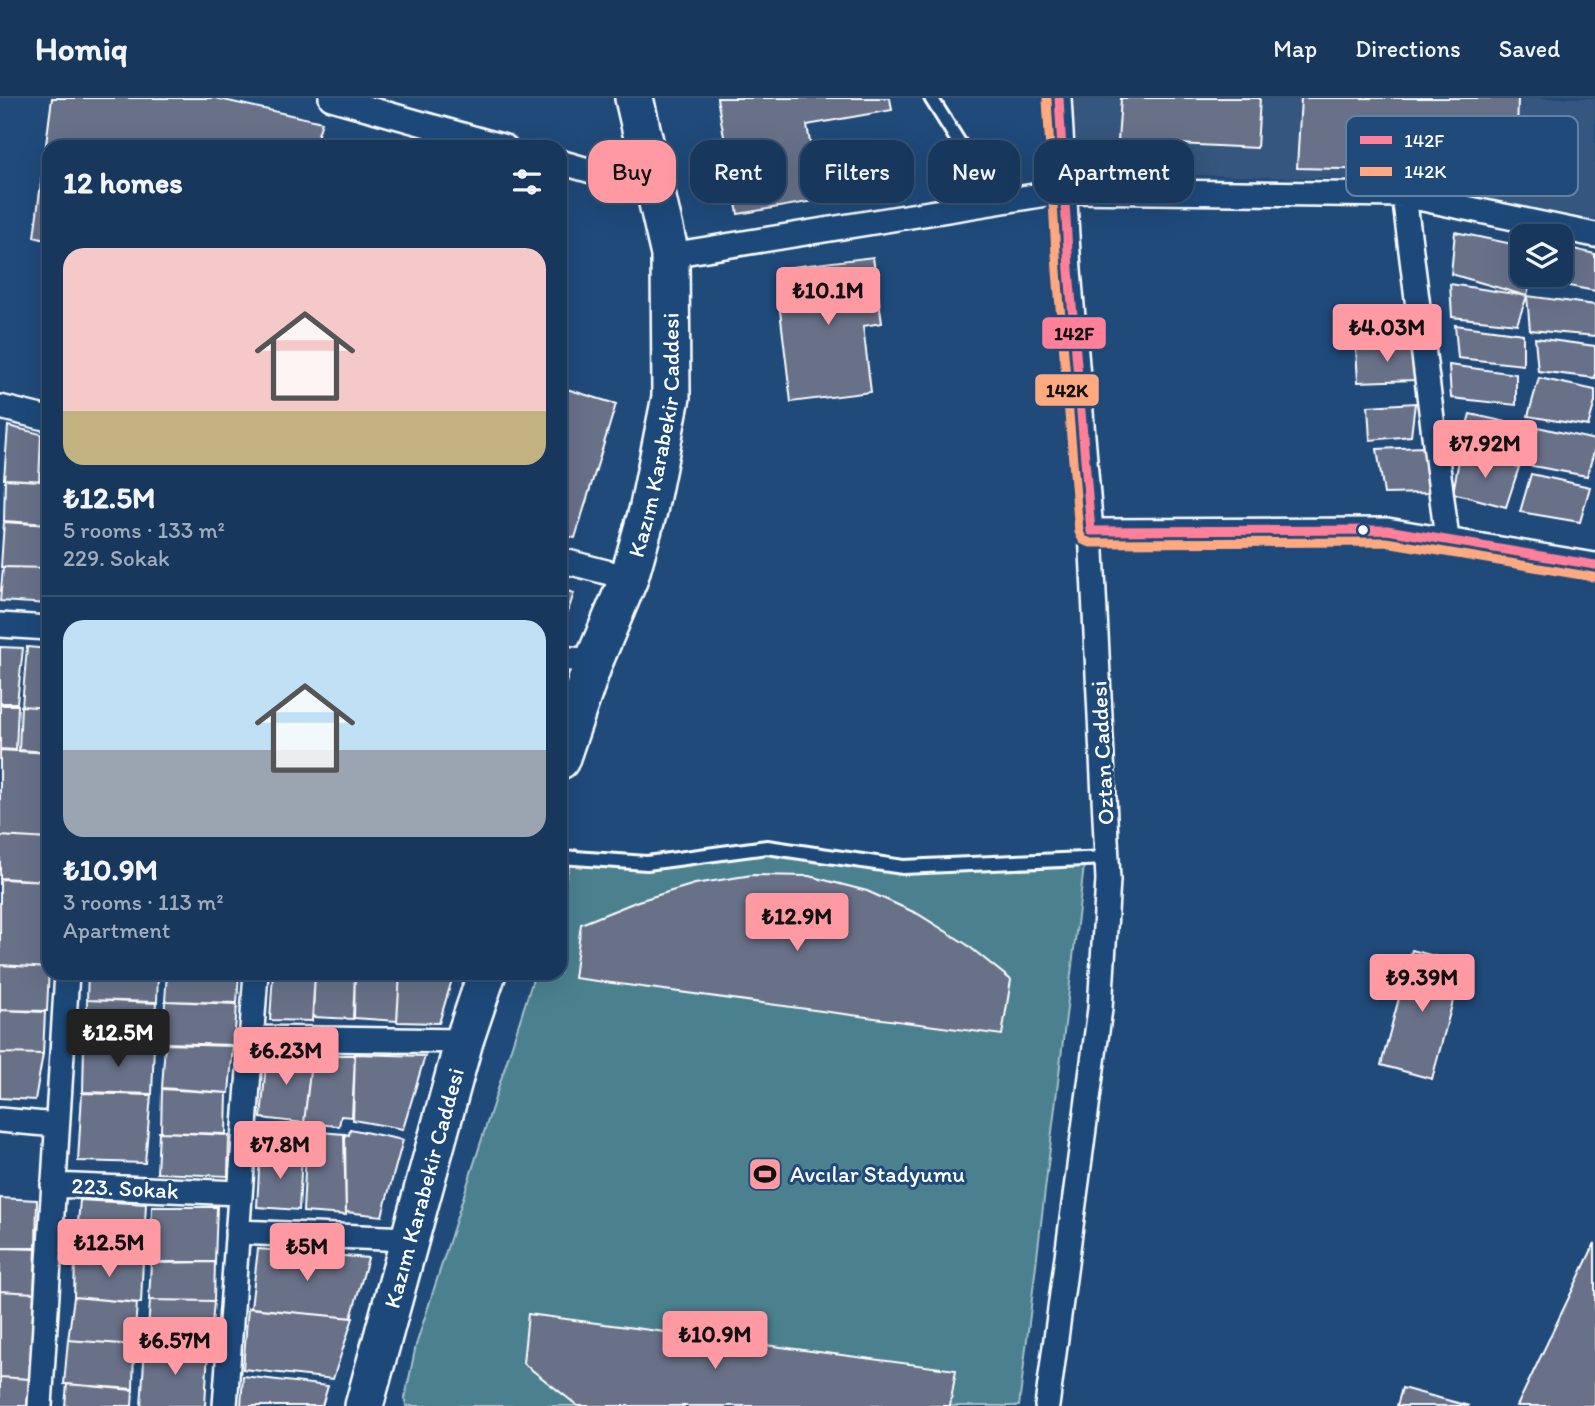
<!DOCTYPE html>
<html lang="en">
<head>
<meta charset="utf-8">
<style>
	body { margin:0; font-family:Itim,sans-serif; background:#203f62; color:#f1f3f6; height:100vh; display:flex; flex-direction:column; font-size:26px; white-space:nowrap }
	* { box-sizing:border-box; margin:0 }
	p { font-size:23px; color:#9eacbb }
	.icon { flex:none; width:38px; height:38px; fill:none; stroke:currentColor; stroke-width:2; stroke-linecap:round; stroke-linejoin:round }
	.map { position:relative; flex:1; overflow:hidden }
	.sheet { position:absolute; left:42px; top:42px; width:525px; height:840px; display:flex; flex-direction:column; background:#17385c; border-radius:21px; box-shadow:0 7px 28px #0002,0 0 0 2px #365272 }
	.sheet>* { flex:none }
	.guide { position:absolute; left:588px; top:42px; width:665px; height:63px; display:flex; gap:14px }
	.fabs { position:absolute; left:1510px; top:126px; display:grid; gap:14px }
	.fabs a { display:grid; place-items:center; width:63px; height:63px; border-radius:14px; background:#17385c; box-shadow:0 7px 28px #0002,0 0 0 2px #365272; font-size:35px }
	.price { position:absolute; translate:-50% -60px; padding:0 16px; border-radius:7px; background:#ff9aa2; color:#111; font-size:23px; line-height:46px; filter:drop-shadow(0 2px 4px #0008) }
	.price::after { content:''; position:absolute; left:50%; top:42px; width:21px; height:16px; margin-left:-10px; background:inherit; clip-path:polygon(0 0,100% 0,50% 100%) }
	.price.current { background:#222; color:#fff }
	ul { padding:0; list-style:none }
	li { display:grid; align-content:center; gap:14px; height:371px; padding:0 21px }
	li+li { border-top:2px solid #365272 }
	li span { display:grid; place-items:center; height:217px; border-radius:21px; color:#555 }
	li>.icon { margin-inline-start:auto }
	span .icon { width:126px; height:126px; fill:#fffc; stroke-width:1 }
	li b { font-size:30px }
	h2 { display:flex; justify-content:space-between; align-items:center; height:84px; padding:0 21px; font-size:30px }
	.tag { padding:0 24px; border-radius:21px; background:#17385c; box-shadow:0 7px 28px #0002,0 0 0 2px #365272; font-size:24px; line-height:63px }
	.tag.current { background:#ff9aa2; color:#111 }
	header { display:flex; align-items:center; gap:42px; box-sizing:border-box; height:98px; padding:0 35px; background:#17385c; border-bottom:2px solid #365272 }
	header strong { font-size:33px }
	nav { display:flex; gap:38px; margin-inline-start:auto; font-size:24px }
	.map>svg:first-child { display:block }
	.built { fill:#35567e }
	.green { fill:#4b818f; stroke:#a5c0c7; stroke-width:2 }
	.building { fill:#687188; stroke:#fff; stroke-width:2 }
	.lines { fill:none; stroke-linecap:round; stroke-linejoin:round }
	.service-casing { stroke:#fff; stroke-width:18 }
	.minor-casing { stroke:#fff; stroke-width:28 }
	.primary-casing { stroke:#fff; stroke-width:42 }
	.service { stroke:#1f4a7a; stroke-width:12 }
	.minor { stroke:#1f4a7a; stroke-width:23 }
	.primary { stroke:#1f4a7a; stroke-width:37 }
	.bus-1-casing { stroke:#1f4a7a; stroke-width:14 }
	.bus-2-casing { stroke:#1f4a7a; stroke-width:14 }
	.bus-1 { stroke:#ff8098; stroke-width:9 }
	.bus-2 { stroke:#ffa980; stroke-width:9 }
	.bus-dot { fill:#fff; stroke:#1f4a7a; stroke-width:2.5 }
	.labels { text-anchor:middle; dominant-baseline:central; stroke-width:6; stroke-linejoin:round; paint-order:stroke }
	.street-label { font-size:23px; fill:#fff; stroke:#1f4a7a }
	.poi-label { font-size:23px; fill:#fff; stroke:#1f4a7a; text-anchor:start }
	.key { fill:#1f4a7a; stroke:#6280a2; stroke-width:2 }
	.key-label { font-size:19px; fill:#fff }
	.line-badge { stroke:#1f4a7a; stroke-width:2.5 }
	.pale-badge-label { font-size:19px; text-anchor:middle; font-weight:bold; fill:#111 }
</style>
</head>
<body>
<header>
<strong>Homiq</strong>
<nav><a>Map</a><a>Directions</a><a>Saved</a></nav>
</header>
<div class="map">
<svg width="1595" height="1308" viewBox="0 0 1595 1308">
	<rect width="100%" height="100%" fill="#1f4a7a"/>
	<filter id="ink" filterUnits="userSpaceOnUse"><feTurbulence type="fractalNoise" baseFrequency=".0143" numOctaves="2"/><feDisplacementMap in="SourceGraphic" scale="14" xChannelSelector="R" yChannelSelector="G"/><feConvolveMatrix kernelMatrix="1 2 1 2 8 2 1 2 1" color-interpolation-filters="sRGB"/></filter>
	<g filter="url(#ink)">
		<path class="built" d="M1074 0H1595V122L1372 82 1093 74 1075 61Z"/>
		<path class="green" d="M575 751 646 769 767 751 902 772 1085 760 1019 1308H406L405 1300 416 1247 535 875H560V798Z"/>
		<path class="building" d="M52 0H215L322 24 314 49H49V143L34 139Z
			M717 0H890L892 12 807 27 820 102 738 116Z
			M1121 0H1260L1257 50 1118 43Z
			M1301 0H1518L1516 75 1297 70Z
			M1455 134 1522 148V177H1532L1527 198 1451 176Z
			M1561 148 1595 156V193L1553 185 1555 177H1561Z
			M873 159 882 225 863 228 871 294 791 304 775 171Z
			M1450 186 1527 198 1517 226 1452 219Z
			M1527 198 1595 207V238L1530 232Z
			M1341 215H1406L1400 246 1344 248Z
			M1455 227 1523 236V267L1458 260Z
			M1535 240 1595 248V280L1538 273Z
			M1356 250 1420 251 1415 282 1358 284Z
			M1449 267 1516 276V307L1451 300Z
			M1539 280 1595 292V304L1588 328 1528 318Z
			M560 289 616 306 575 440 560 436Z
			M1415 305 1411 338 1370 342 1368 308Z
			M1470 316 1529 329 1519 364 1459 354Z
			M8 328 41 336 39 383 4 381Z
			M1538 329 1595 342V350L1587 378 1527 367Z
			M41 337 49 339V383H39Z
			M1423 349 1429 395 1384 396 1377 351Z
			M1460 356 1519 369 1506 409 1453 395Z
			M1531 376 1590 389 1580 424 1520 414Z
			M5 381 49 383V426L4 423Z
			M4 424 49 427V470L1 469Z
			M3 469 49 470V506L0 503Z
			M560 491 574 495 560 538Z
			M0 549 23 550 17 605H0Z
			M27 549 49 551V610L22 608Z
			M0 607H18L16 652 0 651Z
			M21 608 49 610V654L19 652Z
			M0 652 49 655V741L0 738Z
			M0 738 49 741V783L0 780Z
			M752 777 809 778 867 793 918 816 966 846 1011 882 1002 937 574 880 581 826 638 803 695 786Z
			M0 781 49 783V870L0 867Z
			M1412 852 1463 866 1432 981 1381 967Z
			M0 867 49 870 47 913 0 912Z
			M88 875H158L157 904 87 902Z
			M167 875H239L237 905 165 903Z
			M273 875H315L312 923 270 922Z
			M315 875H355L353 921 313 919Z
			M355 875H400L397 923 354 920Z
			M400 875H454L439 925 397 924Z
			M87 902 156 905 153 948 86 947Z
			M165 903 237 906 234 947 164 945Z
			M0 912 45 914 43 956 0 955Z
			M165 946 233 948 229 995 162 990Z
			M84 947 154 948 152 996 83 994Z
			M0 955 43 956 35 1002 0 1000Z
			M267 955H312L304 1025 261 1020Z
			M355 956 425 958 403 1031 353 1022Z
			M312 957H355L352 1019 341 1018 339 1028 304 1025Z
			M162 991 227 995 226 1036 161 1034Z
			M82 995 151 997 145 1065 78 1063Z
			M350 1031 403 1042 382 1118 346 1114 345 1036 349 1037Z
			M307 1033 344 1036 346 1117 303 1114Z
			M159 1034 229 1037 228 1078 157 1075Z
			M260 1054 302 1056 299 1112 257 1109Z
			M0 1100 37 1102 36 1150H0Z
			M80 1102 146 1106 143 1162 75 1159Z
			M152 1109H217L215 1164H150Z
			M1595 1145V1308H1517Z
			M0 1150 36 1151 34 1195 0 1193Z
			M258 1151 368 1160 351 1220 251 1210Z
			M75 1160 143 1162 141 1205 74 1199Z
			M215 1164 214 1203 149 1202 151 1165Z
			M0 1193 34 1195 30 1281 0 1279Z
			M74 1199 137 1205 134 1247 68 1242Z
			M150 1202 214 1203 210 1251 147 1249Z
			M248 1210 353 1220 333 1281 243 1271Z
			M528 1216 956 1272 950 1308H578L523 1265Z
			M68 1242 134 1247 133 1291 64 1286Z
			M145 1249 208 1251 205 1308H141Z
			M243 1278 328 1288 322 1308H241Z
			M0 1279 30 1281 27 1308H0Z
			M67 1286 133 1292 132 1308H65Z
			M1402 1290 1469 1308H1397Z"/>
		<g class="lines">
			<g class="service-casing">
				<path id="service" d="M931 0 968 59 998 79 1016 101
					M560 759 647 765 767 749 903 769 1107 760"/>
			</g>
			<g class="minor-casing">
				<path id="minor" d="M331 0 505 49
					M560 64 654 91
					M1404 97 1447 441
					M670 157 1065 93 1404 97 1595 137
					M0 309 49 321
					M1091 433 1387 432 1595 467
					M560 462 629 480
					M0 527 49 530
					M560 560 594 563
					M250 940 464 943
					M0 1022 57 1027
					M53 1087 239 1095
					M237 1134 409 1141
					M40 1308 67 875
					M225 1308 256 875
					M1047 1308 1100 911 1108 782 1091 433 1069 172 1059 0"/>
			</g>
			<g class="primary-casing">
				<g id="primary">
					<path id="s1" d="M560 662 594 563 629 480 648 413 671 299 670 157 634 0"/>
					<path id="s2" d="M364 1308 464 943 487 875"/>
				</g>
			</g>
			<use href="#service" class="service"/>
			<use href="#minor" class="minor"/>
			<use href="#primary" class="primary"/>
			<g class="bus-1-casing">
				<path id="bus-1" d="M1059 0 1069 172 1091 433 1387 432 1595 467"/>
			</g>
			<g class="bus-2-casing">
				<path id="bus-2" d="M1047 1 1057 173 1079 434 1083 442 1091 445 1386 444 1593 479"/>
			</g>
			<use href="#bus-1" class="bus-1"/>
			<use href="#bus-2" class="bus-2"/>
		</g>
	</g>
	<defs>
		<g id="stadium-square" transform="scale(1.75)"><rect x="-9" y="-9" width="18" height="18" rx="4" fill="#ff9aa2" stroke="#1f4a7a"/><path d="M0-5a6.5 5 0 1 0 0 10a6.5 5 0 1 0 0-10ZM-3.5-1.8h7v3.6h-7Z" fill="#111"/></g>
	</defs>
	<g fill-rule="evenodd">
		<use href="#stadium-square" x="765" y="1076"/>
	</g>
	<circle class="bus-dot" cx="1363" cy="432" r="6"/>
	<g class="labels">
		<g class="street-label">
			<text stroke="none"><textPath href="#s1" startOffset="341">Kazım Karabekir Caddesi</textPath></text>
			<text transform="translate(1102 655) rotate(-93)">Oztan Caddesi</text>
			<text transform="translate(125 1090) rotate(3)">223. Sokak</text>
			<text stroke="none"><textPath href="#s2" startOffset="226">Kazım Karabekir Caddesi</textPath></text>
		</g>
		<g class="poi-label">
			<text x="790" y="1076">Avcılar Stadyumu</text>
		</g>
	</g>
	<rect x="1346" y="18" width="232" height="80" rx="10" class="key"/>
	<rect x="1360" y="38" width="32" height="8" fill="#ff8098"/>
	<rect x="1360" y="69" width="32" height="9" fill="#ffa980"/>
	<g class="key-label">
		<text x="1404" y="49">142F</text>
		<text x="1404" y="80">142K</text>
	</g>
	<g class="line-badge">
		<rect x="1041" y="218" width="66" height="34" rx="7" fill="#ff8098"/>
		<rect x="1034" y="275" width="66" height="34" rx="7" fill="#ffa980"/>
	</g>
	<g class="pale-badge-label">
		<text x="1074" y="242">142F</text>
		<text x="1067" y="299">142K</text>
	</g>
</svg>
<div class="fabs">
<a><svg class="icon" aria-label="layers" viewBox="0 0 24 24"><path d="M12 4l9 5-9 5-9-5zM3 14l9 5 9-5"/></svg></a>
</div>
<b class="price" style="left:828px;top:229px">₺10.1M</b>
<b class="price" style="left:1387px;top:266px">₺4.03M</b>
<b class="price" style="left:1485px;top:382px">₺7.92M</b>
<b class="price" style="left:797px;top:855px">₺12.9M</b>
<b class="price" style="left:1422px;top:916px">₺9.39M</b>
<b class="price current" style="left:118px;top:971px">₺12.5M</b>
<b class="price" style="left:286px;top:989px">₺6.23M</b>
<b class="price" style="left:280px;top:1083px">₺7.8M</b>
<b class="price" style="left:109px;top:1181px">₺12.5M</b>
<b class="price" style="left:307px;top:1185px">₺5M</b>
<b class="price" style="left:715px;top:1273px">₺10.9M</b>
<b class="price" style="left:175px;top:1279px">₺6.57M</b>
<div class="guide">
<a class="tag current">Buy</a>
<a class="tag">Rent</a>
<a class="tag">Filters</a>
<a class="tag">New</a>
<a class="tag">Apartment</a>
</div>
<section class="sheet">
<h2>12 homes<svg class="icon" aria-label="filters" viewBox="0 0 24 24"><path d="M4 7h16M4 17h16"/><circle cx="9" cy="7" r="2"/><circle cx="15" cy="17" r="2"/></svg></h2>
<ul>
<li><span style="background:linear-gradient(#f6c9c9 75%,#c2b280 0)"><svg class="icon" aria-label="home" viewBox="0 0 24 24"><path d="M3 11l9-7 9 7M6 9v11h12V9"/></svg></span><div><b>₺12.5M</b><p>5 rooms · 133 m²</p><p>229. Sokak</p></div></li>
<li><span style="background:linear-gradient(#bfe0f5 60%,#9aa5b1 0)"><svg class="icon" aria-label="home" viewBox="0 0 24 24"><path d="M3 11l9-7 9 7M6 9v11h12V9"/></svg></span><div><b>₺10.9M</b><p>3 rooms · 113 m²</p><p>Apartment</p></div></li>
</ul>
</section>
</div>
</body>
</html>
